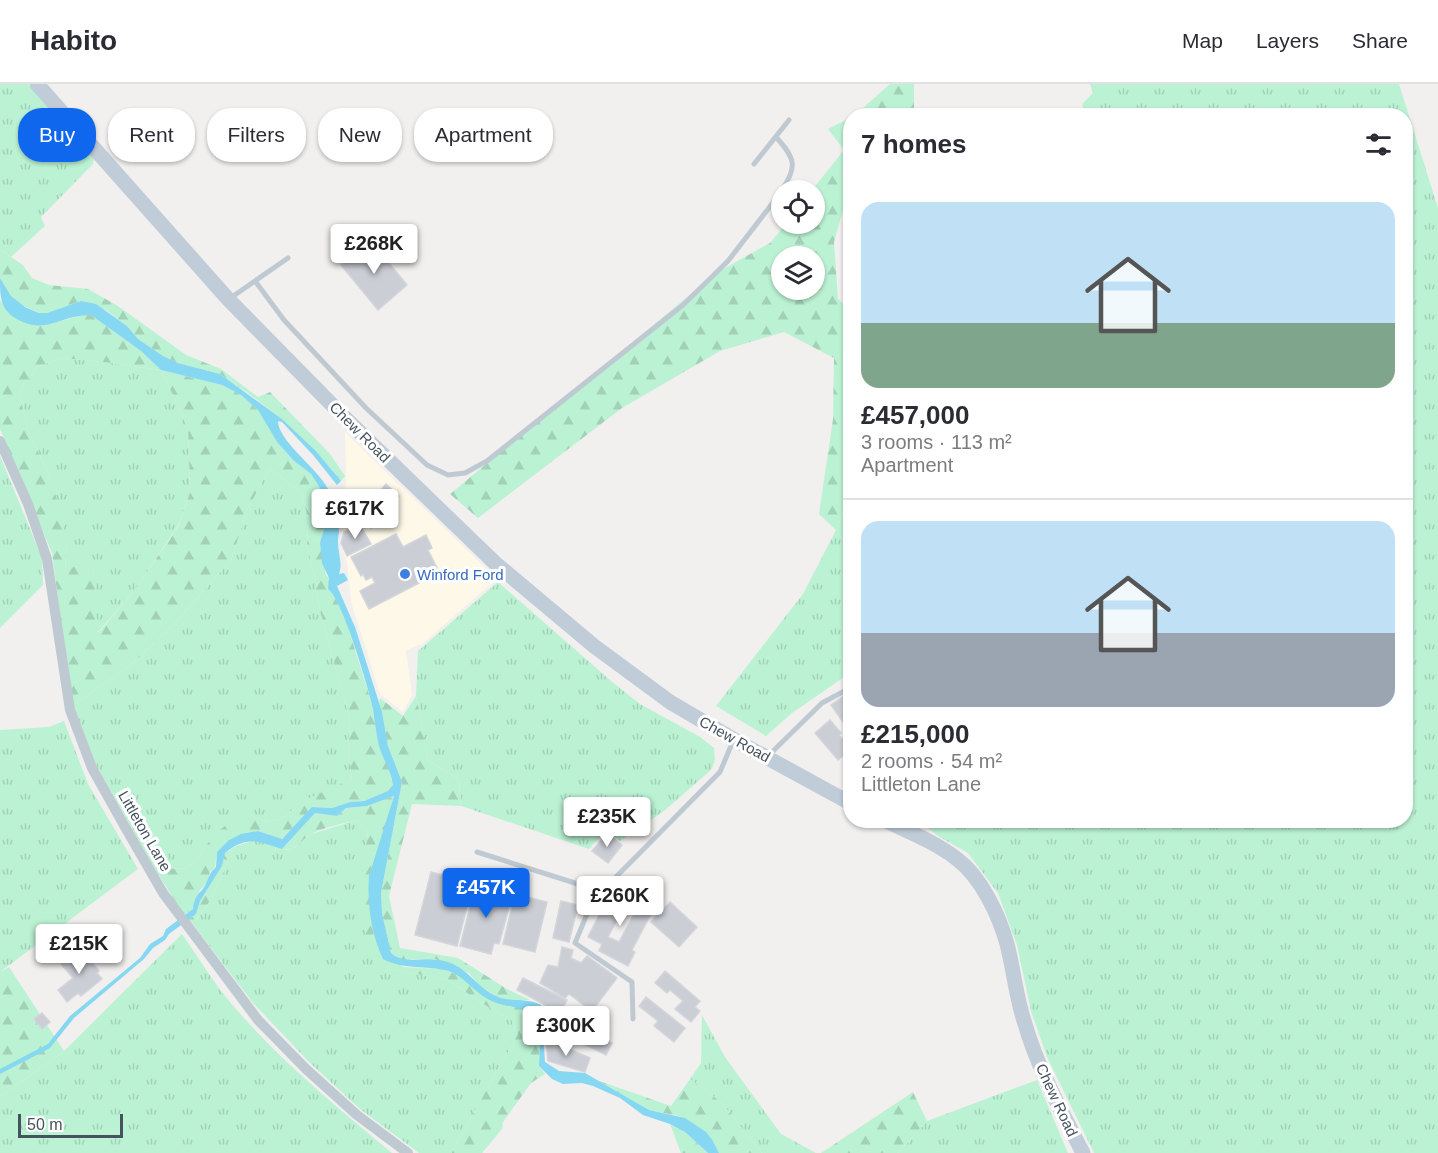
<!DOCTYPE html>
<html lang="en">
<head>
<meta charset="utf-8">
<style>
	body { margin:0; font-family:Helvetica,sans-serif; background:#f2f2f3; color:#2b2b33; height:100vh; display:flex; flex-direction:column; font-size:22px; white-space:nowrap }
	* { box-sizing:border-box; margin:0 }
	p { font-size:20px; color:#7c7c81 }
	.icon { flex:none; width:33px; height:33px; fill:none; stroke:currentColor; stroke-width:2; stroke-linecap:round; stroke-linejoin:round }
	.map { position:relative; flex:1; overflow:hidden }
	.sheet { position:absolute; left:843px; top:24px; width:570px; height:720px; display:flex; flex-direction:column; background:#fff; border-radius:24px; box-shadow:0 2px 4px #0004 }
	.sheet>* { flex:none }
	.guide { position:absolute; left:18px; top:24px; width:570px; height:54px; display:flex; gap:12px }
	.tools { position:absolute; left:771px; top:96px; display:grid; gap:12px }
	.tools a { display:grid; place-items:center; width:54px; height:54px; border-radius:50%; background:#fff; box-shadow:0 2px 4px #0004; font-size:30px }
	.scale { position:absolute; left:18px; bottom:15px; width:105px; box-sizing:border-box; padding-left:6px; border:3px solid #46525e; border-top:0; font-size:16px; line-height:21px; white-space:nowrap; color:#46525e; -webkit-text-stroke:4px #fff; paint-order:stroke }
	.price { position:absolute; translate:-50% -51px; padding:0 14px; border-radius:6px; background:#fff; color:#222; font-size:20px; line-height:39px; filter:drop-shadow(0 2px 3px #0008) }
	.price::after { content:''; position:absolute; left:50%; top:36px; width:18px; height:14px; margin-left:-9px; background:inherit; clip-path:polygon(0 0,100% 0,50% 100%) }
	.price.current { background:#0e67ed; color:#fff }
	ul { padding:0; list-style:none }
	li { display:grid; align-content:center; gap:12px; height:318px; padding:0 18px }
	li+li { border-top:2px solid #e1e1e2 }
	li span { display:grid; place-items:center; height:186px; border-radius:18px; color:#555 }
	li>.icon { margin-inline-start:auto }
	span .icon { width:108px; height:108px; fill:#fffc; stroke-width:1 }
	li b { font-size:26px }
	h2 { display:flex; justify-content:space-between; align-items:center; height:72px; padding:0 18px; font-size:26px }
	.tag { padding:0 21px; border-radius:24px; background:#fff; box-shadow:0 2px 4px #0004; font-size:21px; line-height:54px }
	.tag.current { background:#0e67ed; color:#fff }
	header { display:flex; align-items:center; gap:36px; box-sizing:border-box; height:84px; padding:0 30px; background:#fff; border-bottom:2px solid #e1e1e2 }
	header strong { font-size:28px }
	nav { display:flex; gap:33px; margin-inline-start:auto; font-size:21px }
	.map>svg:first-child { display:block }
	.commercial { fill:#fdf8e8 }
	.grass { fill:url(#grass-tufts) }
	.forest { fill:url(#forest-firs); fill-rule:evenodd }
	.water { fill:#86d7f1 }
	.building { fill:#cbced4; stroke:#d3d5db; stroke-width:1.5 }
	.lines { fill:none; stroke-linecap:round; stroke-linejoin:round }
	.lane { stroke:#bfc9d2; stroke-width:5 }
	.street { stroke:#bfc9d2; stroke-width:10 }
	.secondary { stroke:#c1ccd9; stroke-width:15 }
	.shop-dot { fill:#3f7fe0; stroke:#fff; stroke-width:2 }
	.labels { text-anchor:middle; dominant-baseline:central; stroke-width:6; stroke-linejoin:round; paint-order:stroke }
	.street-label { font-size:15px; fill:#46525e; stroke:#fff }
	.shop-label { font-size:15px; fill:#366cbe; stroke:#fff; text-anchor:start }
</style>
</head>
<body>
<header>
<strong>Habito</strong>
<nav><a>Map</a><a>Layers</a><a>Share</a></nav>
</header>
<div class="map">
<svg width="1438" height="1069" viewBox="0 0 1438 1069">
	<defs>
		<pattern id="grass-tufts" width="24" height="20" patternUnits="userSpaceOnUse" patternTransform="scale(1.5)"><rect width="24" height="20" fill="#bbf2d3"/><path d="M3 7l-1-3M5 7V3M7 7l1-3M15 17l-1-3M17 17v-4M19 17l1-3" fill="none" stroke="#a2d1b8"/></pattern>
		<pattern id="forest-firs" width="22" height="20" patternUnits="userSpaceOnUse" patternTransform="scale(1.5)"><rect width="22" height="20" fill="#bbf2d3"/><path d="M5 1l3.5 6h-7zM16 11l3.5 6h-7z" fill="#a2d1b8"/></pattern>
	</defs>
	<rect width="100%" height="100%" fill="#f2efef"/>
	<path class="commercial" d="M345 348 497 495 422 560 406 566 412 611 403 628 380 610 351 518 347 478 341 462 346 396Z"/>
	<path class="grass" d="M0 0H28L94 75 93 80 41 133 45 142 11 173 0 166Z
		M1090 0H1399L1438 124V1069H1094L1047 973 1031 927 1017 861 998 809 968 769 938 752 920 737 1406 736V32L1085 31 1082 20 1093 9Z
		M61 274 104 278 161 286 188 343 190 408 179 440 135 506 97 549 93 484 65 490 67 460 49 391 28 346 19 309 37 283Z
		M0 372 42 474 43 501 0 544Z
		M270 384 302 410 308 434 307 462 316 498 320 527 350 636 348 669 352 695 294 725 281 735 269 738 253 733 204 764 198 776 186 784 165 785 151 779 95 679 72 622 131 581 178 536 231 476 248 424Z
		M848 417 850 419V589L792 629 766 652 716 622 803 510 836 446Z
		M498 498 611 597 640 620 700 653 714 664 715 676 711 686 664 727 620 757 606 746 589 765 461 722 459 696 428 676 416 612 418 567Z
		M64 637 88 700 138 785 0 888V646L49 643Z
		M357 736 368 747 365 776 388 885 446 895 488 923 511 935 518 950 451 1069H419L360 1025 309 978 253 919 192 839C214 819 222 790 234 763 263 752 261 760 287 766L295 763 311 750Z
		M182 850C198 872 212 897 230 918 277 974 335 1022 392 1069H0V1013L64 967Z
		M702 931 725 973 781 1050 816 1069H762L721 1018 690 995 701 979Z
		M1037 996 1068 1069H898L927 1037Z"/>
	<path class="forest" d="M890 0H914V31H855Z
		M850 34V101L834 158 838 215 850 225V411L836 446 819 430 833 335 834 274 784 248 720 267 622 324 478 434 450 410 716 189 770 159 786 140H814V106H812L844 66 828 45ZM782 172H814V206H782Z
		M0 166 23 181 32 194 49 201 88 205 118 222 186 271 221 285 258 313 270 308 330 370 345 392 341 397 316 367 282 335 249 310 220 290 178 279 163 272 138 255 127 242 106 226 81 217 47 229H40L19 220 11 212 0 194Z
		M0 216 8 229 51 240 82 231H91L141 267 161 286 222 301 241 311 258 326 277 358 293 376 311 390 322 407 327 422 328 433 320 458 326 491 329 494V504L338 519 347 540 368 607 393 701 388 707 364 717 350 718 332 724 314 723 281 755 258 747 217 768 215 783 210 788 207 799 200 806 193 825 184 831 151 779 165 785 186 784 198 776 204 764 218 747 232 737 253 733 268 738 281 735 309 714 352 695 348 669 350 636 320 527 316 498 307 462 308 434 302 410 270 384 248 424 231 476 178 536 131 581 72 622 52 469 0 345ZM61 274 104 278 161 286 188 343 190 408 179 441 135 506 98 549 93 484 83 476 65 489 67 460 60 425 49 391 28 346 19 309 37 283Z
		M416 612 428 676 459 696 461 722 412 720 389 812 400 864 458 874 507 905 530 916H508L497 913 480 902 469 889 435 875 402 876 391 869 382 829 381 809 402 698 388 662 379 619 380 614 403 632Z
		M394 712 368 803 373 848 379 866 404 883 440 885 456 890 494 918 519 923 529 928 538 935 540 955 539 982 545 990 531 999 503 1038 502 1045 482 1069H451L518 950 511 935 488 923 446 895 387 885 372 874 366 857 360 809 368 747 357 736C342 740 324 743 311 750 301 756 295 768 282 765L315 729 337 732 346 724 367 722Z
		M234 763C222 790 214 819 192 839L188 836 196 830 200 817 222 782 225 769Z
		M9 883 64 967 0 1013V888Z
		M690 995 721 1018 762 1069H719L713 1057 679 1032 649 1026 599 997 671 1022Z
		M913 1008 927 1037 898 1069H821Z
		M670 1040 685 1048 708 1069H681Z"/>
	<path class="water" d="M0 194 11 212 25 223 39 229H47L81 217 96 220 127 242 138 255 163 272 178 279 220 290 282 335 316 367 341 397 337 401 313 371 282 338 278 337C278 356 314 382 325 400 333 412 340 430 339 444 339 449 338 454 338 458 338 470 343 479 339 490L344 489 348 496 337 502 355 543 382 628 388 662 402 698 381 809 382 829 391 869C405 881 422 873 439 876 467 880 474 902 496 912 511 919 525 913 541 921L545 978 559 987 585 989 649 1026 685 1034 706 1048 713 1057 719 1069H708L685 1048 670 1040 643 1031 620 1014 593 1002 582 999 563 1000 552 995 539 982 540 956 538 935C519 919 504 925 486 914 472 906 464 892 448 887 426 881 404 886 383 875 371 849 367 820 369 792L394 712 367 722 346 724 337 732 315 729 282 765C258 757 246 752 225 769L222 782 200 817 196 830 169 850 165 856 153 864 144 875 74 934 50 964 0 990V985L48 960 70 932 140 874 150 860 163 852 166 845 193 825C195 809 200 811 206 800 209 793 210 788 216 783L217 768 229 756 241 750 258 747 282 755 312 723 332 724 350 718 364 717 388 707 393 701C391 687 383 675 379 662 376 650 375 637 373 625 369 605 342 514 328 505L329 494 322 479 320 458 328 433 327 422 322 407 311 390 293 376 277 358 258 326 241 311 222 301 161 286 141 267 91 231C61 230 47 252 17 235 0 226 0 212 0 194Z"/>
	<path class="building" d="M370 156 407 201 378 226 341 181Z
		M386 400 399 412 371 444 358 432Z
		M360 441 371 460 347 472 341 459 344 448Z
		M396 450 403 463 426 451 432 464 428 466 437 484 418 494 419 499 369 525 360 507 375 499 372 493 366 496 363 490 361 492 351 473Z
		M845 611 849 617 850 615V637L845 641 831 621Z
		M830 636 841 649 839 651 842 655 850 650V666L838 676 815 649Z
		M607 749 622 761 608 779 592 767Z
		M431 788 473 799 457 862 415 851Z
		M476 800 513 809 499 860 494 859 491 870 460 862Z
		M614 802 630 811 608 853 619 858 642 815 655 822 632 866 635 868 628 882 599 867 602 860 588 853Z
		M515 810 547 818 535 868 503 860Z
		M561 817 578 821 569 858 553 854Z
		M670 818 697 843 679 863 651 838Z
		M562 863 573 866 571 874 581 879 587 872 617 894 592 927 569 910 565 914 540 899 548 881 558 883Z
		M80 864 99 887 97 889 102 895 81 912 78 909 67 918 58 906 73 894 61 880Z
		M665 887 700 917 695 923 700 927 691 938 675 925 683 917 670 906 667 909 655 899Z
		M523 894 567 916 560 929 517 906Z
		M646 913 685 944 674 958 654 942 658 937 639 922Z
		M42 929 50 938 42 945 34 935Z
		M557 932 612 959 606 971 551 944Z
		M546 955 590 974 585 988 548 977Z"/>
	<g class="lines">
		<path class="lane" d="M776 53C795 74 798 82 782 106
			M754 80 789 36
			M255 197 284 236 366 324 427 381 448 391 465 389 487 377 683 221 728 177 782 107
			M229 215 288 174
			M768 672 822 619 850 604
			M477 768 597 806 606 803 720 688 733 657
			M597 806 575 859 632 898 633 935"/>
		<path class="street" d="M0 357 28 420 47 475 70 626 92 684 125 743 163 809 258 936 306 985 357 1031 408 1069"/>
		<path class="secondary" d="M37 0 228 215 345 334 495 479 594 562 670 618 733 655 850 719
			M884 736C909 748 935 758 957 775 981 793 999 831 1007 860 1014 887 1016 914 1025 940 1038 985 1062 1028 1083 1069"/>
	</g>
	<circle class="shop-dot" cx="405" cy="490" r="6"/>
	<g class="labels">
		<g class="street-label">
			<text transform="translate(360 348) rotate(45)">Chew Road</text>
			<text transform="translate(735 655) rotate(29)">Chew Road</text>
			<text transform="translate(145 747) rotate(60)">Littleton Lane</text>
			<text transform="translate(1057 1016) rotate(65)">Chew Road</text>
		</g>
		<g class="shop-label">
			<text x="417" y="490">Winford Ford</text>
		</g>
	</g>
</svg>
<div class="tools">
<a><svg class="icon" aria-label="locate" viewBox="0 0 24 24"><circle cx="12" cy="12" r="6"/><path d="M12 2v4M12 18v4M2 12h4M18 12h4"/></svg></a>
<a><svg class="icon" aria-label="layers" viewBox="0 0 24 24"><path d="M12 4l9 5-9 5-9-5zM3 14l9 5 9-5"/></svg></a>
</div>
<div class="scale">50 m</div>
<b class="price" style="left:374px;top:191px">£268K</b>
<b class="price" style="left:355px;top:456px">£617K</b>
<b class="price" style="left:607px;top:764px">£235K</b>
<b class="price current" style="left:486px;top:835px">£457K</b>
<b class="price" style="left:620px;top:843px">£260K</b>
<b class="price" style="left:79px;top:891px">£215K</b>
<b class="price" style="left:566px;top:973px">£300K</b>
<div class="guide">
<a class="tag current">Buy</a>
<a class="tag">Rent</a>
<a class="tag">Filters</a>
<a class="tag">New</a>
<a class="tag">Apartment</a>
</div>
<section class="sheet">
<h2>7 homes<svg class="icon" aria-label="filters" viewBox="0 0 24 24"><path d="M4 7h16M4 17h16"/><circle cx="9" cy="7" r="2"/><circle cx="15" cy="17" r="2"/></svg></h2>
<ul>
<li><span style="background:linear-gradient(#bfe0f5 65%,#7fa58c 0)"><svg class="icon" aria-label="home" viewBox="0 0 24 24"><path d="M3 11l9-7 9 7M6 9v11h12V9"/></svg></span><div><b>£457,000</b><p>3 rooms · 113 m²</p><p>Apartment</p></div></li>
<li><span style="background:linear-gradient(#bfe0f5 60%,#9aa5b1 0)"><svg class="icon" aria-label="home" viewBox="0 0 24 24"><path d="M3 11l9-7 9 7M6 9v11h12V9"/></svg></span><div><b>£215,000</b><p>2 rooms · 54 m²</p><p>Littleton Lane</p></div></li>
</ul>
</section>
</div>
</body>
</html>
